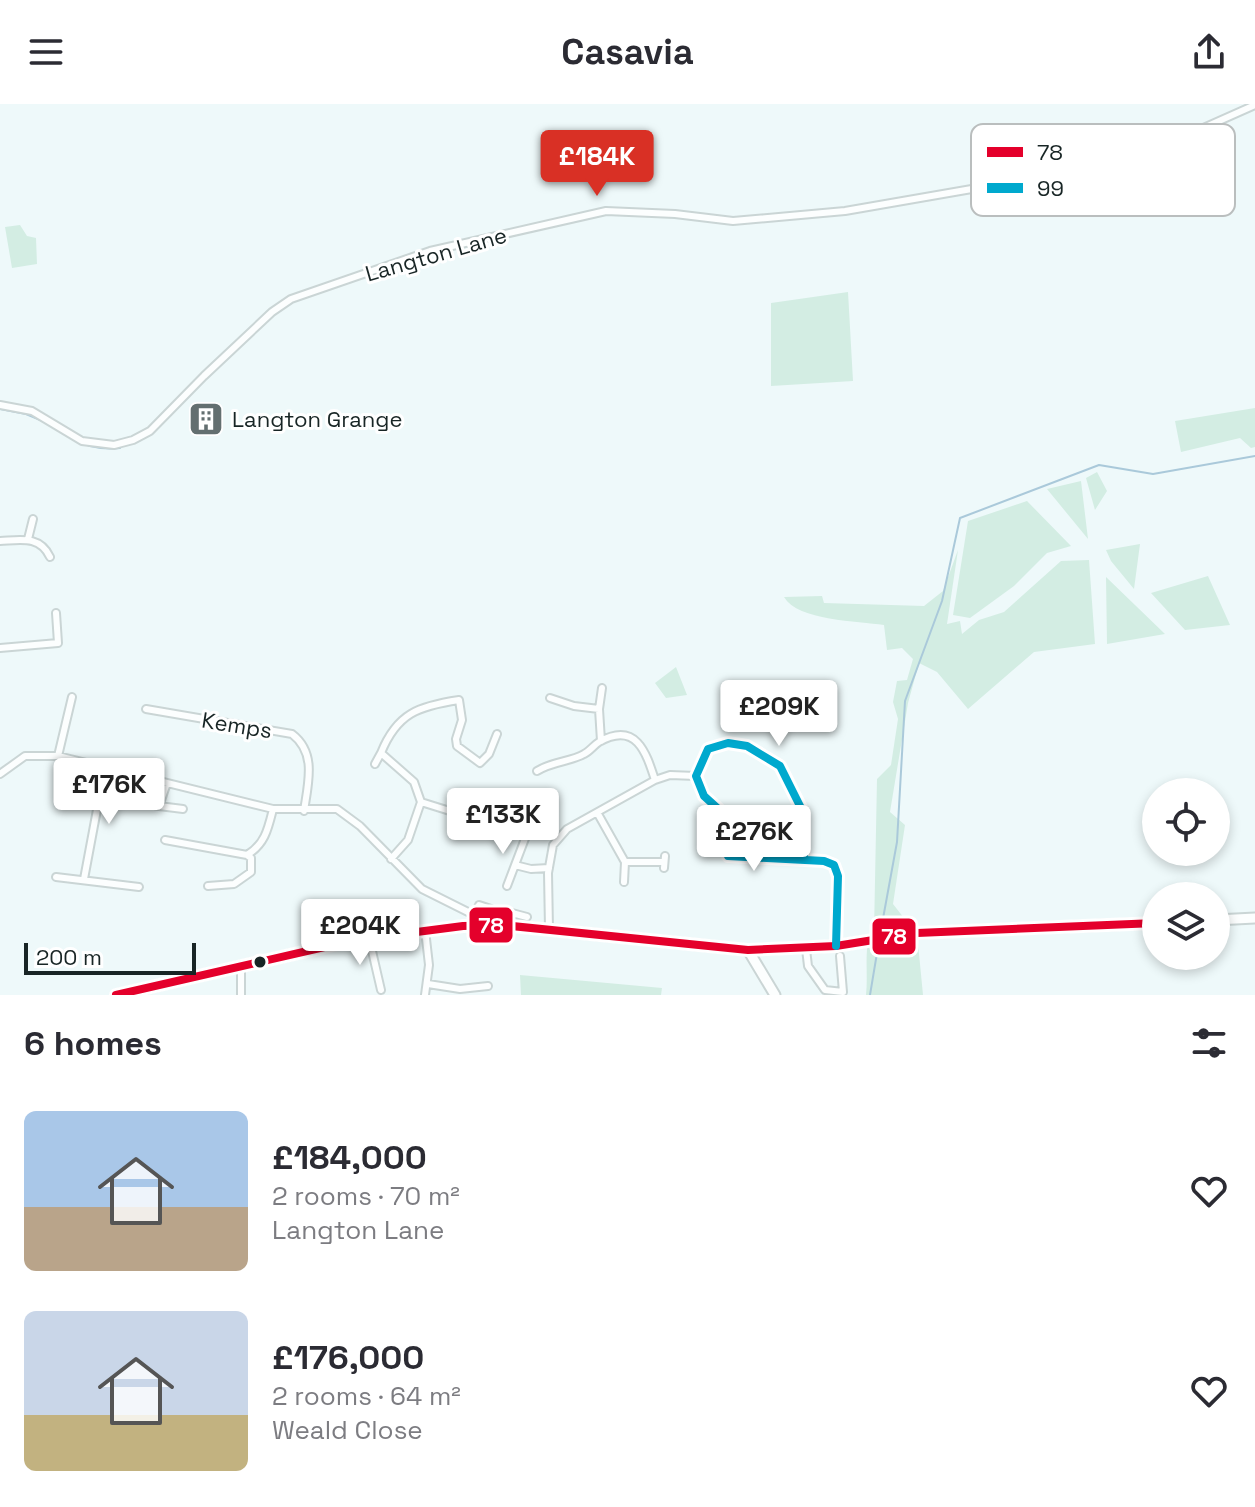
<!DOCTYPE html>
<html lang="en">
<head>
<meta charset="utf-8">
<style>
	body { margin:0; font-family:"Space Grotesk",sans-serif; background:#f7f7f7; color:#2b2b33; height:100vh; display:flex; flex-direction:column; font-size:30px; white-space:nowrap }
	* { box-sizing:border-box; margin:0 }
	p { font-size:26px; color:#7c7c81 }
	.icon { flex:none; width:44px; height:44px; fill:none; stroke:currentColor; stroke-width:2; stroke-linecap:round; stroke-linejoin:round }
	.map { position:relative; height:891px; overflow:hidden }
	.side { display:flex; flex-direction:column; background:#fff; flex:1 }
	.side>* { flex:none }
	.buttons { position:absolute; left:1142px; top:674px; display:grid; gap:16px }
	.buttons a { display:grid; place-items:center; width:88px; height:88px; border-radius:50%; background:#fff; box-shadow:0 4px 12px #0003; font-size:40px }
	.scale { position:absolute; left:24px; bottom:20px; width:172px; box-sizing:border-box; padding-left:8px; border:4px solid #182525; border-top:0; font-size:22px; line-height:28px; white-space:nowrap; color:#182525; -webkit-text-stroke:6px #fff; paint-order:stroke }
	.price { position:absolute; translate:-50% -68px; padding:0 18px; border-radius:8px; background:#fff; color:#222; font-size:26px; line-height:52px; filter:drop-shadow(0 2px 4px #0008) }
	.price::after { content:''; position:absolute; left:50%; top:48px; width:24px; height:18px; margin-left:-12px; background:inherit; clip-path:polygon(0 0,100% 0,50% 100%) }
	.price.on { background:#d93025; color:#fff }
	ul { padding:0; list-style:none }
	li { display:flex; align-items:center; gap:24px; height:200px; padding:0 24px }
	li span { display:grid; place-items:center; flex:none; width:224px; height:160px; border-radius:12px; color:#555 }
	li>.icon { margin-inline-start:auto }
	span .icon { width:96px; height:96px; fill:#fffc; stroke-width:1 }
	li b { font-size:34px }
	h2 { display:flex; justify-content:space-between; align-items:center; height:96px; padding:0 24px; font-size:34px }
	header { display:flex; justify-content:space-between; align-items:center; height:104px; padding:0 24px; background:#fff; font-size:36px; font-weight:700 }
	.map>svg:first-child { display:block }
	.green { fill:#d3ede3 }
	.lines { fill:none; stroke-linecap:round; stroke-linejoin:round }
	.stream { stroke:#aac9da; stroke-width:2 }
	.street-casing { stroke:#cad5d5; stroke-width:10 }
	.secondary-casing { stroke:#cad5d5; stroke-width:13 }
	.street { stroke:#fcfefe; stroke-width:6 }
	.secondary { stroke:#fcfefe; stroke-width:9 }
	.bus-1-casing { stroke:#fff; stroke-width:14 }
	.bus-2-casing { stroke:#fff; stroke-width:14 }
	.bus-1 { stroke:#e4002b; stroke-width:8 }
	.bus-2 { stroke:#00a9ce; stroke-width:8 }
	.bus-dot { fill:#182525; stroke:#fff; stroke-width:3 }
	.labels { text-anchor:middle; dominant-baseline:central; stroke-width:6; stroke-linejoin:round; paint-order:stroke }
	.street-label { font-size:22px; fill:#182525; stroke:#fff }
	.poi-label { font-size:22px; fill:#182525; stroke:#fff; text-anchor:start }
	.key { fill:#fff; stroke:#babebe; stroke-width:2 }
	.key-label { font-size:22px; fill:#182525 }
	.line-badge { stroke:#fff; stroke-width:3 }
	.badge-label { font-size:22px; text-anchor:middle; font-weight:bold; fill:#fff }
</style>
</head>
<body>
<header><svg class="icon" aria-label="menu" viewBox="0 0 24 24"><path d="M4 6h16M4 12h16M4 18h16"/></svg>Casavia<svg class="icon" aria-label="share" viewBox="0 0 24 24"><path d="M12 15V3M7 8l5-5 5 5M5 13v7h14v-7"/></svg></header>
<div class="map">
<svg width="1255" height="891" viewBox="0 0 1255 891">
	<rect width="100%" height="100%" fill="#eef9fa"/>
	<path class="green" d="M20 121 27 132 36 134 37 160 12 164 5 123Z
		M848 188 853 277 771 282V199Z
		M1255 304V343L1251 344 1240 334 1181 348 1175 317Z
		M1097 368 1107 387 1095 406 1086 374Z
		M1081 377 1088 435 1047 385Z
		M1027 397 1071 442 1047 449 1014 482 970 514 953 511 968 417Z
		M1140 440 1134 485 1111 457 1106 446Z
		M958 446 947 520 960 517 962 530 979 516 1004 508 1061 457 1089 456 1095 540 1034 548 968 605 937 568 919 559 908 599 890 708 905 721 893 800 911 823 874 828 877 675 891 661 898 615 893 598 897 577 907 576 913 555 902 544 887 546 884 521C858 517 798 517 784 493L822 492 824 499 924 502 943 487Z
		M1208 472 1230 521 1185 526 1151 489Z
		M1106 473 1165 530 1107 540Z
		M676 563 687 591 666 594 655 579Z
		M788 594V613H769L761 605 760 595Z
		M917 829 923 891H866C868 872 865 856 868 837Z
		M520 871 662 884 661 891H521Z"/>
	<g class="lines">
		<path class="stream" d="M0 305 26 310 45 318
			M71 334C86 343 102 346 120 344
			M880 831 897 738 905 597 942 497 960 414 1099 361 1153 370 1255 352
			M870 891 879 837"/>
		<g class="street-casing">
			<path id="street" d="M0 301 32 307 82 337 114 341 133 336 150 327 204 272 272 208 291 195 430 147 606 107 675 110 733 117 845 107 1012 78 1079 72 1120 61 1255 1
				M28 435 33 415
				M0 437C20 436 40 431 50 453
				M0 544 58 539 56 509
				M550 594 574 602 599 605
				M146 605 292 630C317 649 308 679 304 707
				M601 637 599 605 602 584
				M58 652 72 593
				M375 660 381 649
				M537 667C553 657 570 658 584 650 590 647 594 641 599 638 636 617 646 648 655 676
				M0 670 25 652H58L273 705H337L360 722 422 785 492 820
				M136 697 159 702 167 679
				M421 698 453 708
				M159 702 183 705
				M598 710 625 758H663
				M165 736 247 751C265 740 268 725 273 705
				M391 755 408 736 421 698 414 678 381 649C397 609 419 602 459 596L462 616 456 635 457 642 480 659 489 650 497 630
				M804 756V710L780 662 747 642 728 639 708 645 696 672 704 692 725 711 728 752 824 757 834 761 838 772 836 842
				M515 761 531 765 549 764
				M664 764 665 752
				M56 773 139 783
				M84 775 105 663
				M624 778 625 758
				M208 782 234 780 251 768V754L247 751
				M507 782 526 732
				M475 811 479 801 491 805
				M510 821 512 809 527 813
				M549 825 548 769 553 741 567 725 655 676 670 671 696 672
				M369 834 381 886
				M806 845 808 862 825 886 843 888
				M840 852 843 888
				M241 861V891
				M428 880 460 885 488 882
				M425 891 429 861 425 826"/>
		</g>
		<g class="secondary-casing">
			<path id="secondary" d="M1216 816 1255 814
				M748 846 775 891
				M116 891 355 836 463 822 502 821 748 846 836 842 917 829 1156 819"/>
		</g>
		<use href="#street" class="street"/>
		<use href="#secondary" class="secondary"/>
		<g class="bus-1-casing">
			<path id="bus-1" d="M116 891 355 836 463 822 502 821 748 846 836 842 917 829 1156 819"/>
		</g>
		<g class="bus-2-casing">
			<path id="bus-2" d="M804 756V710L780 662 747 642 728 639 708 645 696 672 704 692 725 711 728 752 824 757 834 761 838 772 836 842"/>
		</g>
		<use href="#bus-1" class="bus-1"/>
		<use href="#bus-2" class="bus-2"/>
	</g>
	<defs>
		<g id="building-square" transform="scale(1.8)"><rect x="-9" y="-9" width="18" height="18" rx="4" fill="#636f70" stroke="#fff"/><path d="M-4-6H4V6H1V3H-1V6H-4ZM-2.5-4.3h1.7v1.8h-1.7ZM.8-4.3h1.7v1.8H.8ZM-2.5-1h1.7V.8h-1.7ZM.8-1h1.7V.8H.8Z" fill="#fff"/></g>
	</defs>
	<g fill-rule="evenodd">
		<use href="#building-square" x="206" y="315"/>
	</g>
	<circle class="bus-dot" cx="260" cy="858" r="7"/>
	<g class="labels">
		<g class="street-label">
			<text transform="translate(436 150) rotate(-16)">Langton Lane</text>
			<text transform="translate(237 621) rotate(9)">Kemps</text>
		</g>
		<g class="poi-label">
			<text x="232" y="315">Langton Grange</text>
		</g>
	</g>
	<rect x="971" y="20" width="264" height="92" rx="12" class="key"/>
	<rect x="987" y="43" width="36" height="10" fill="#e4002b"/>
	<rect x="987" y="79" width="36" height="10" fill="#00a9ce"/>
	<g class="key-label">
		<text x="1037" y="56">78</text>
		<text x="1037" y="92">99</text>
	</g>
	<g class="line-badge">
		<rect x="468" y="802" width="46" height="38" rx="8" fill="#e4002b"/>
		<rect x="871" y="813" width="46" height="39" rx="8" fill="#e4002b"/>
	</g>
	<g class="badge-label">
		<text x="491" y="829">78</text>
		<text x="894" y="840">78</text>
	</g>
</svg>
<div class="buttons">
<a><svg class="icon" aria-label="locate" viewBox="0 0 24 24"><circle cx="12" cy="12" r="6"/><path d="M12 2v4M12 18v4M2 12h4M18 12h4"/></svg></a>
<a><svg class="icon" aria-label="layers" viewBox="0 0 24 24"><path d="M12 4l9 5-9 5-9-5zM3 14l9 5 9-5"/></svg></a>
</div>
<div class="scale">200 m</div>
<b class="price on" style="left:597px;top:94px">£184K</b>
<b class="price" style="left:779px;top:644px">£209K</b>
<b class="price" style="left:109px;top:722px">£176K</b>
<b class="price" style="left:503px;top:752px">£133K</b>
<b class="price" style="left:754px;top:769px">£276K</b>
<b class="price" style="left:360px;top:863px">£204K</b>
</div>
<section class="side">
<h2>6 homes<svg class="icon" aria-label="filters" viewBox="0 0 24 24"><path d="M4 7h16M4 17h16"/><circle cx="9" cy="7" r="2"/><circle cx="15" cy="17" r="2"/></svg></h2>
<ul>
<li><span style="background:linear-gradient(#a9c7e8 60%,#b9a48a 0)"><svg class="icon" aria-label="home" viewBox="0 0 24 24"><path d="M3 11l9-7 9 7M6 9v11h12V9"/></svg></span><div><b>£184,000</b><p>2 rooms · 70 m²</p><p>Langton Lane</p></div><svg class="icon" aria-label="heart" viewBox="0 0 24 24"><path d="M12 20l-8-8c-3-5 5-10 8-4 3-6 11-1 8 4z"/></svg></li>
<li><span style="background:linear-gradient(#c9d6e8 65%,#c2b280 0)"><svg class="icon" aria-label="home" viewBox="0 0 24 24"><path d="M3 11l9-7 9 7M6 9v11h12V9"/></svg></span><div><b>£176,000</b><p>2 rooms · 64 m²</p><p>Weald Close</p></div><svg class="icon" aria-label="heart" viewBox="0 0 24 24"><path d="M12 20l-8-8c-3-5 5-10 8-4 3-6 11-1 8 4z"/></svg></li>
</ul>
</section>
</body>
</html>
